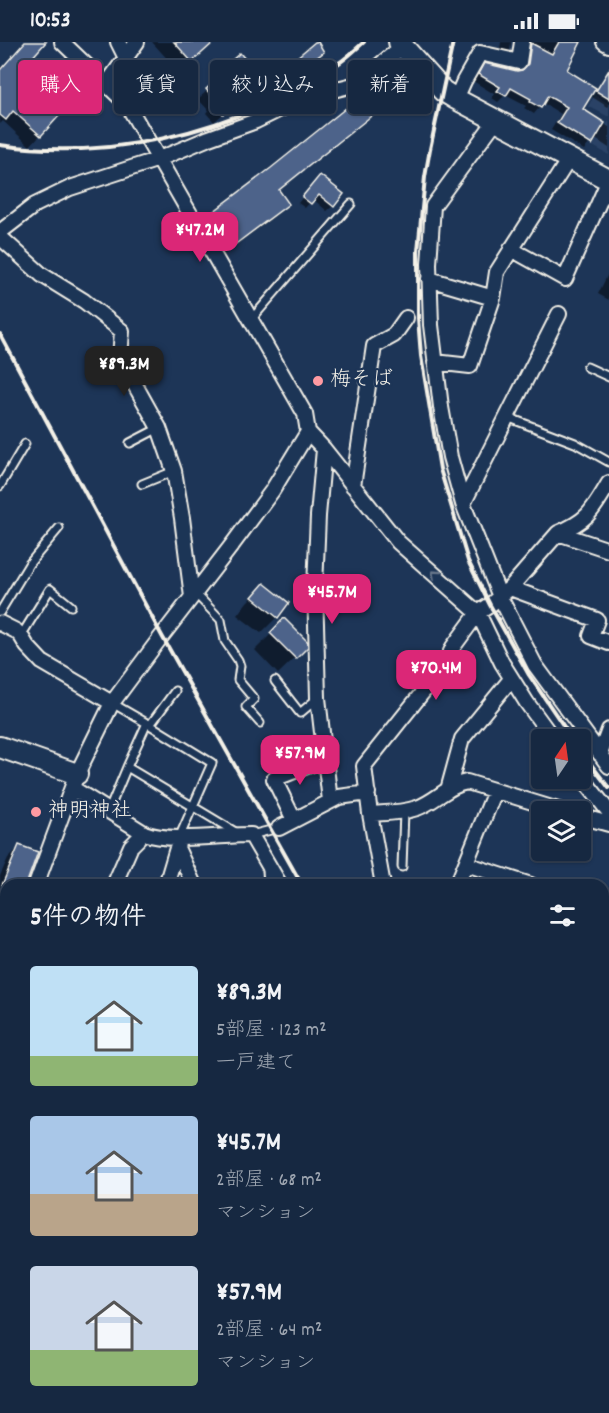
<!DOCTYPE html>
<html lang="ja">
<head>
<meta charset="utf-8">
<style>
	body { margin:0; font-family:Dekko,"Klee One",sans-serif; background:#1f3048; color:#f1f3f6; height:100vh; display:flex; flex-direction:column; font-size:22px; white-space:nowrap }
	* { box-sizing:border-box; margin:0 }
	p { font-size:20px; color:#9ea6b1 }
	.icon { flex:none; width:33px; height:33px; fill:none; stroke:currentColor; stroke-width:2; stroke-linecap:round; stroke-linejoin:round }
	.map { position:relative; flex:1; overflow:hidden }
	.drawer { position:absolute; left:0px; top:837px; width:609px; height:534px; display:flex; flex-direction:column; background:#162841; border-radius:18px 18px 0 0; box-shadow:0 2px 4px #0004,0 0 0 2px #35445a }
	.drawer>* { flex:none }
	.top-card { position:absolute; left:18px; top:18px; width:573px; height:54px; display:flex; gap:12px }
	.needle { width:39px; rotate:13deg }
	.controls { position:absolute; left:531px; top:687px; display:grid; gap:12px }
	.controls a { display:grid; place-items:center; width:60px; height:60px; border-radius:6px; background:#162841; box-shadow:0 2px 4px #0004,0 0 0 2px #35445a; font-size:30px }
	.price { position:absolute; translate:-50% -51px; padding:0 14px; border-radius:12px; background:#db2777; color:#fff; font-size:20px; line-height:39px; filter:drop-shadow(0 2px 3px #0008) }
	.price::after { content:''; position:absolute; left:50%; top:36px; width:18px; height:14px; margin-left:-9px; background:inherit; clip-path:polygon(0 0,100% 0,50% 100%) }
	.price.current { background:#222; color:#fff }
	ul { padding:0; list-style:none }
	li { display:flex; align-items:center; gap:18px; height:150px; padding:0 30px }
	li span { display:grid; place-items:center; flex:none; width:168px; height:120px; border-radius:6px; color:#555 }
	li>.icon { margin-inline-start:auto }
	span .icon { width:72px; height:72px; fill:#fffc; stroke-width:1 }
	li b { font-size:26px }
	h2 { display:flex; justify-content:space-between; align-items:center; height:72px; padding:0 30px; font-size:26px }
	.pill { padding:0 21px; border-radius:6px; background:#162841; box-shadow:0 2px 4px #0004,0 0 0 2px #35445a; font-size:21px; line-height:54px }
	.pill.current { background:#db2777; color:#fff }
	.status { display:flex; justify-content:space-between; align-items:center; height:42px; padding:0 30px; background:#162841; direction:ltr }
	.status svg { height:16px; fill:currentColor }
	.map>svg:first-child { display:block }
	.built { fill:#2b4366 }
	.shadow { fill:#0007 }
	.building { fill:#4d648a; stroke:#f4f1e8; stroke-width:1.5 }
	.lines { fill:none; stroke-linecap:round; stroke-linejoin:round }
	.lane-casing { stroke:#f4f1e8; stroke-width:11 }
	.street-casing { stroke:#f4f1e8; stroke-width:18 }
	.secondary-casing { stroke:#f4f1e8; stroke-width:24 }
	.lane { stroke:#1d3557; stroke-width:7 }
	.street { stroke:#1d3557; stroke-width:14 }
	.secondary { stroke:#1d3557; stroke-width:20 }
	.rail { stroke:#f4f1e8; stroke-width:4 }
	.oneway { stroke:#68778a }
	.poi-dot { fill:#ff9aa2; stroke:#1d3557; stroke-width:2 }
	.labels { text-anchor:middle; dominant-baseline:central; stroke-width:4.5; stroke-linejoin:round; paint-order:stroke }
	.poi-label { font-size:21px; fill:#f4f1e8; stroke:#1d3557; text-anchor:start }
</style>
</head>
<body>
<div class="status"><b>10:53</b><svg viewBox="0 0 49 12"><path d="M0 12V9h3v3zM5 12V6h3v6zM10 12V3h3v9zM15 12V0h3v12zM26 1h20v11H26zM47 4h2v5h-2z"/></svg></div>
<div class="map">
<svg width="609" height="1371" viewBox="0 0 609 1371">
	<rect width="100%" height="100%" fill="#1d3557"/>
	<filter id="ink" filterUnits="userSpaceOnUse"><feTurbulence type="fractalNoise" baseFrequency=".0167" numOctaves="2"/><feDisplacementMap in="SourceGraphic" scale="12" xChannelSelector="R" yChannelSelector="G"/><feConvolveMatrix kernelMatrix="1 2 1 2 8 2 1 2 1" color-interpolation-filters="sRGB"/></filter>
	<g filter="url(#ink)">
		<path class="built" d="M595 53 609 62V75L588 64Z
			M609 79V113L593 104Z"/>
		<path class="shadow" d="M26 0H44L29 17 74 56 30 104 3 79 0 82V23L3 26Z
			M152 0H213L179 30Z
			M501 0H511L510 8 504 15 499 14Z
			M522 0H578L565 28 581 68 609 85V106L594 96 584 108 551 88 561 72 543 61 534 72 524 66 526 64 505 53 498 60 492 56 494 52 473 39 478 30 485 23 521 30 525 9Z
			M316 1 317 15 291 34 285 28Z
			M239 13 252 46 214 80 206 71 208 68 198 57 212 44 209 40Z
			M609 29V64L608 65 592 55Z
			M122 42 144 56 133 66 117 48Z
			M388 59 376 70 278 149 287 162 276 173 217 217 195 188 206 177Z
			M315 140 333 164 327 169 313 157 305 166 298 161Z
			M609 230V258L598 252Z
			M264 543 277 575 261 591 237 573 247 560Z
			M284 579 306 605 278 632 255 608Z
			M19 805 25 843H6V862L3 861 0 864V834L8 816Z"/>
		<path class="building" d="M25 0H46L31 17 76 55 41 94 13 69 6 78 0 73V28Z
			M174 0H214L192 20Z
			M315 0H318L324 10 298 30 290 21Z
			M559 0H581L567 28 596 46 583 67 605 81 592 103 557 81 567 65 548 54 541 66 530 60 531 57 511 46 506 54 497 49 500 45 478 32 484 21 517 29 522 28 528 22 531 1 552 12Z
			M240 11 263 38 223 72 213 61 216 59 206 47 220 35 217 31Z
			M609 28V57L596 49Z
			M134 31 151 51 139 61 121 41Z
			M376 42 390 59 279 148 289 162 229 207 205 176 271 126Z
			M320 133 344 152 334 165 319 153 311 162 302 155Z
			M264 541 289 561 278 576 252 555Z
			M284 576 308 600V605L296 617 270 591Z
			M19 803 38 810 26 843H2Z"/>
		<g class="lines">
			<g class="lane-casing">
				<path id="lane" d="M250 279 351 162
					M587 325 609 335
					M507 375 575 401 609 420
					M130 401 159 386
					M142 442 174 429
					M0 444 25 402
					M195 551 221 578 225 599 238 618 240 624 238 638 254 657 246 665 260 681
					M0 570 29 522 59 486
					M21 594 50 547 71 564
					M275 639 300 671 318 656
					M112 661 150 683 212 721 179 796
					M150 683 175 649
					M127 725 147 681
					M109 768 127 725 237 791
					M251 793 279 786
					M402 825 404 769
					M267 828 268 843
					M0 863 6 866
					M603 1051 609 1052"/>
			</g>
			<g class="street-casing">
				<path id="street" d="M62 0 127 62 305 372 308 390 324 407 398 500 478 571 502 621 527 661 554 698
					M118 0 126 16
					M604 0 609 3
					M106 43 137 0
					M456 57 464 39 480 11 519 20 522 0
					M496 78 433 164 429 222 431 283 441 365 450 415 463 462 500 555 535 623 609 724
					M0 190 35 163 70 146 159 117 209 96 256 79 305 55 357 42 403 4
					M0 195 42 233 84 259 122 289 120 316 159 386 174 429 182 476 192 555
					M511 207 565 237 609 138
					M429 237 493 256
					M435 320 470 324 493 256 497 230 569 117
					M324 407 318 474 315 545 318 656 330 759
					M353 444 374 304 394 293 406 276
					M463 462 559 272
					M558 491C589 478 592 469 609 441
					M510 546 597 578 591 594 609 601
					M0 581 16 589 21 594 27 604 42 620 112 661
					M600 712 609 688
					M580 733 609 770
					M72 746 144 791 131 804 114 843
					M448 748 462 697 511 637
					M370 772C385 771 402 771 417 766 435 760 448 743 467 740L565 770
					M580 774 609 782
					M294 778 274 737 325 717
					M279 786 339 755 368 751
					M144 791C170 801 221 793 251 793L280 843
					M179 796 177 806 194 843
					M466 822 531 843
					M36 843 77 732 112 661 158 599 232 503 272 449 308 390
					M166 843 177 806
					M383 843 370 772 364 724 446 621 453 605 478 571 490 563 510 546 558 491 609 508
					M457 843 495 749
					M603 868 609 870
					M603 900 609 885
					M0 957 6 960
					M0 1013 5 995
					M603 1086 609 1091
					M0 1145 6 1146
					M603 1164 609 1159
					M0 1213 6 1215
					M0 1252 6 1229
					M603 1261 609 1256
					M603 1306 609 1314
					M0 1328 6 1330
					M92 1365 106 1371
					M322 1365 328 1371
					M408 1365 414 1371
					M515 1365 524 1371
					M585 1365 590 1371
					M226 1371 227 1365
					M345 1371 356 1365
					M533 1371 534 1365"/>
			</g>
			<g class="secondary-casing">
				<path id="secondary" d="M399 0 443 49 456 57 609 138
					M0 705 77 732
					M603 1072 609 1067"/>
			</g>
			<use href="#lane" class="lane"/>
			<use href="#street" class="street"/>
			<use href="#secondary" class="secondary"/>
			<path class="rail" d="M453 0 430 107 425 135 418 209V276L421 314 440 427 468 519 490 563 529 633 573 698
				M0 103C107 118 220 93 312 37 321 32 331 27 339 21 348 15 356 7 364 0
				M0 292 162 594 302 843
				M580 708 609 746
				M603 1325 609 1333
				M603 1360 609 1367"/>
		</g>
		<defs><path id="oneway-chevron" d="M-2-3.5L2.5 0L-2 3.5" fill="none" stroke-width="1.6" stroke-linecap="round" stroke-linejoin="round" transform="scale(1.5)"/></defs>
		<use class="oneway" href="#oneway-chevron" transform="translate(435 532) rotate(-138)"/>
	</g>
	<g class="poi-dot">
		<circle cx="318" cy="339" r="6"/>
		<circle cx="36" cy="770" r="6"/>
	</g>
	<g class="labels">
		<g class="poi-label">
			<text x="330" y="339">梅そば</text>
			<text x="48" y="770">神明神社</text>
		</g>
	</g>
</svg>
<div class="controls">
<a><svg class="needle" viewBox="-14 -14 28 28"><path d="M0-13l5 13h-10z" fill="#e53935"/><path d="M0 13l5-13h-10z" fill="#9ea6b1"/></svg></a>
<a><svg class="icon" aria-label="layers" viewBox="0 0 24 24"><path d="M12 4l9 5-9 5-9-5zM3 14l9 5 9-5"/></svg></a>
</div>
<b class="price" style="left:200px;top:221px">¥47.2M</b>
<b class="price current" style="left:124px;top:355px">¥89.3M</b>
<b class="price" style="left:332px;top:583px">¥45.7M</b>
<b class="price" style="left:436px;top:659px">¥70.4M</b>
<b class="price" style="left:300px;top:744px">¥57.9M</b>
<div class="top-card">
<a class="pill current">購入</a>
<a class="pill">賃貸</a>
<a class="pill">絞り込み</a>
<a class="pill">新着</a>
</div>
<section class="drawer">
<h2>5件の物件<svg class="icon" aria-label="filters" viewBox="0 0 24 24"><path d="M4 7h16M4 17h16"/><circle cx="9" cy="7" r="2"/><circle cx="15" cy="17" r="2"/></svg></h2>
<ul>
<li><span style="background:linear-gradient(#bfe0f5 75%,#8fb573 0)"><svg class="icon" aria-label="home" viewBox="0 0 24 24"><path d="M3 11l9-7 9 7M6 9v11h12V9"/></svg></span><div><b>¥89.3M</b><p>5部屋 · 123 m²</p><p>一戸建て</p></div></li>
<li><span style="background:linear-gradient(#a9c7e8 65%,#b9a48a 0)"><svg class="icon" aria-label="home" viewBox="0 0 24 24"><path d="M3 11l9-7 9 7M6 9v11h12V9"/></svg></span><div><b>¥45.7M</b><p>2部屋 · 68 m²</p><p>マンション</p></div></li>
<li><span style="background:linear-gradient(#c9d6e8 70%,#8fb573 0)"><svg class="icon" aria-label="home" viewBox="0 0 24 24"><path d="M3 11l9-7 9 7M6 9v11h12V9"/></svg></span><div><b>¥57.9M</b><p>2部屋 · 64 m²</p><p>マンション</p></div></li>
</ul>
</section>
</div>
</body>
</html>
